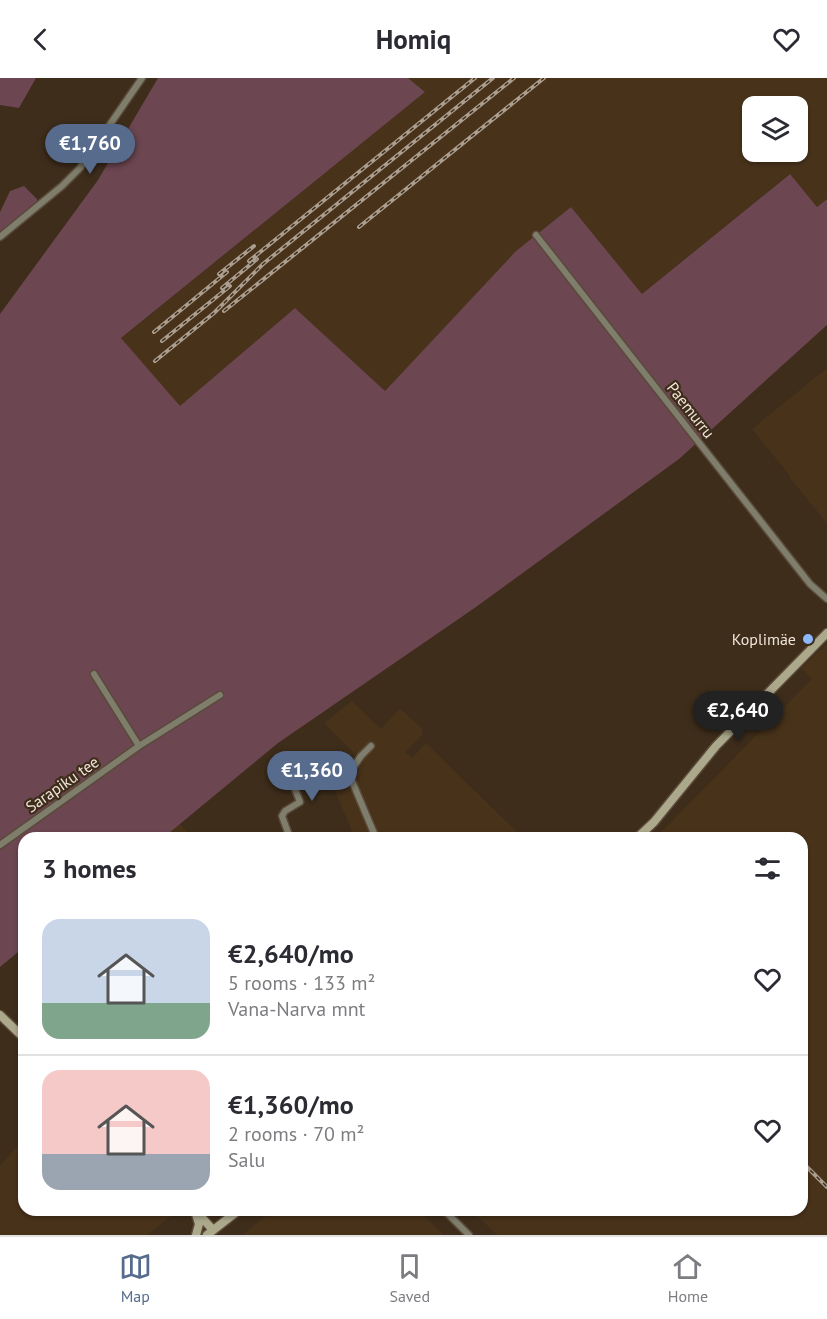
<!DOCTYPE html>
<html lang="en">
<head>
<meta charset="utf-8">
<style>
	body { margin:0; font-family:"PT Sans",sans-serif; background:#f7f7f7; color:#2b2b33; height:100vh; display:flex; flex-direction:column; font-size:22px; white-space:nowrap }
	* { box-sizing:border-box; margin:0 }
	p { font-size:20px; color:#7c7c81 }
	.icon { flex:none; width:33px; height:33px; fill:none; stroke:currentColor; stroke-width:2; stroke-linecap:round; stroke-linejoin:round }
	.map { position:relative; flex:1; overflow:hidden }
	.details { position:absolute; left:18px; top:754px; width:790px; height:384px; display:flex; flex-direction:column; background:#fff; border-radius:18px; box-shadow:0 2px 4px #0004 }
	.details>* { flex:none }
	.fabs { position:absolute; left:742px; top:18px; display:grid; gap:12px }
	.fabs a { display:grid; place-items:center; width:66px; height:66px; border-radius:12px; background:#fff; box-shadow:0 2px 4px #0004; font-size:30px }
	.price { position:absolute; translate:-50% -51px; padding:0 14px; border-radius:21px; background:#576b8d; color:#fff; font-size:20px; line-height:39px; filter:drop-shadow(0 2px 3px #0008) }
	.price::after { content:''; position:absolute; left:50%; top:36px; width:18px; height:14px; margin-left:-9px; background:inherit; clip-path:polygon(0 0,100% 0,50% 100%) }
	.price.on { background:#222; color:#fff }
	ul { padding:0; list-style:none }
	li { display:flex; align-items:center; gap:18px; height:150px; padding:0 24px }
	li+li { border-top:2px solid #e1e1e2 }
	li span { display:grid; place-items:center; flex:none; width:168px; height:120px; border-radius:18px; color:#555 }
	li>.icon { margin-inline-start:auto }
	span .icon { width:72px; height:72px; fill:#fffc; stroke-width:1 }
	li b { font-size:26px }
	h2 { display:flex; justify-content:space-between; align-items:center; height:72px; padding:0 24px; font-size:26px }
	header { display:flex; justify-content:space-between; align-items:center; height:78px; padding:0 24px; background:#fff; font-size:27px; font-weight:700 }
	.tab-bar { display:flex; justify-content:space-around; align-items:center; height:84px; border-top:2px solid #e1e1e2; background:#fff; font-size:16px; color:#7c7c81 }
	.tab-bar a { display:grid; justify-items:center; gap:3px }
	.tab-bar .on { color:#576b8d }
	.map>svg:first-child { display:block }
	.built { fill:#48321a; fill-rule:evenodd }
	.green { fill:#6c4651 }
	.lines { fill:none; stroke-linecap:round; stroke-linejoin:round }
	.street-casing { stroke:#5a4a39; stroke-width:9 }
	.secondary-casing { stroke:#5a4a39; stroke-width:11 }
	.street { stroke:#7f7d6b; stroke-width:6 }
	.secondary { stroke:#aca88c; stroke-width:8 }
	.rail-casing { stroke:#ab9e8f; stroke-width:4 }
	.rail { stroke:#3e2d1b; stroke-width:1.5; stroke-dasharray:4.5; stroke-linecap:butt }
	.poi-dot { fill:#8db9fc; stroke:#3e2d1b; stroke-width:2 }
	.labels { text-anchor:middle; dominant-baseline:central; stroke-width:4.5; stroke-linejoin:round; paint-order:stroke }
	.street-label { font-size:16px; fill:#efe4d8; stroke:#3e2d1b }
	.poi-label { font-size:16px; fill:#efe4d8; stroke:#3e2d1b; text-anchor:end }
</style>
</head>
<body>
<header><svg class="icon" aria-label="back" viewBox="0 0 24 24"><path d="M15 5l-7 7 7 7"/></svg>Homiq<svg class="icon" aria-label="heart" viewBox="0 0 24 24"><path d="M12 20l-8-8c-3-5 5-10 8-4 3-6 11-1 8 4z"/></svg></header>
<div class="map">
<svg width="827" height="1157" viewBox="0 0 827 1157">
	<rect width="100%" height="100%" fill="#3e2d1b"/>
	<path class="built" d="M408 0H827V121L817 129 789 96 642 216 571 129 516 173 385 313 295 230 180 329 121 260 425 14ZM753 28H798V74H753Z
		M827 290V445L789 399 790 398 752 351Z
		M827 565V1157H497L472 1133 802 1132V760H655L812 601 801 590Z
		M352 623 381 651 400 630 422 651V657L405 674 412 680 426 665 523 760H335L352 753 332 706 355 694 364 685 324 645Z
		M179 745 193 760H163Z
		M24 1060V1132L177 1133 147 1157H0V1088Z
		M271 1133H419L444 1157H243Z"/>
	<path class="green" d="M0 0H36L19 30 0 27Z
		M158 0H408L425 14 121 260 180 328 295 230 385 313 516 173 571 129 642 216 790 96 817 129 827 121V247L679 381 476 529 278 665 163 760H24V869L0 889V236L98 102Z
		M24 108 37 121V123L0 155V134L10 113Z"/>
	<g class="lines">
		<g class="street-casing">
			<path id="street" d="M536 157 810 506 827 521
				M0 159 62 108 80 90 142 0
				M94 596 139 668
				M371 668 361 678 349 696 376 760
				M286 688 300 724 285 733 282 738 290 760
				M0 767 139 668 220 617
				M444 1132 469 1157"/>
		</g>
		<g class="secondary-casing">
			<path id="secondary" d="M637 760 654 744 716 668 827 555
				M0 937 24 960
				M195 1132 213 1152
				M196 1136 199 1146 196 1157
				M207 1157 239 1132"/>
		</g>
		<use href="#street" class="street"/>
		<use href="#secondary" class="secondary"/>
		<g class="rail-casing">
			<path id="rail" d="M359 149 544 0
				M249 183 475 0
				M219 196 254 168
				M222 210 257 181
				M224 233 514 0
				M154 254 227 194
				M162 263 230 208
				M155 283 214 235 263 186 493 0
				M804 1086 827 1109"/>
		</g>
		<use href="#rail" class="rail"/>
	</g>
	<circle class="poi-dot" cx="808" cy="561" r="6"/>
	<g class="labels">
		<g class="street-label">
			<text transform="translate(691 332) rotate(52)">Paemurru</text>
			<text transform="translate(62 706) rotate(-35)">Sarapiku tee</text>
		</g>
		<g class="poi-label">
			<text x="796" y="561">Koplimäe</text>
		</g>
	</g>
</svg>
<div class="fabs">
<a><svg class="icon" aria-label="layers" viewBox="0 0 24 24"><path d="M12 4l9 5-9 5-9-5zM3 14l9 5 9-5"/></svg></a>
</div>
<b class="price" style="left:90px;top:97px">€1,760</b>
<b class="price on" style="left:738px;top:664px">€2,640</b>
<b class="price" style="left:312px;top:724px">€1,360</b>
<section class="details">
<h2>3 homes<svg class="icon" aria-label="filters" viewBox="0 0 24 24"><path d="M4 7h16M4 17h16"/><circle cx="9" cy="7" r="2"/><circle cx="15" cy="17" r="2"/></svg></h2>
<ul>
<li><span style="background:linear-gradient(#c9d6e8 70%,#7fa58c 0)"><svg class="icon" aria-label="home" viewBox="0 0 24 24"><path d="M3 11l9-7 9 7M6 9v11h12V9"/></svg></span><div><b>€2,640/mo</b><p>5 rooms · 133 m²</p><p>Vana-Narva mnt</p></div><svg class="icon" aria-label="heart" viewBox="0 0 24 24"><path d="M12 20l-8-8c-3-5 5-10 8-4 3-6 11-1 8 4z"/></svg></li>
<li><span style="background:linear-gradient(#f6c9c9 70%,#9aa5b1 0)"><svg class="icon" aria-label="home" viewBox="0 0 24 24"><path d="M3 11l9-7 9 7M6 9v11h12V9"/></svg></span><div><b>€1,360/mo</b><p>2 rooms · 70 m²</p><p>Salu</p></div><svg class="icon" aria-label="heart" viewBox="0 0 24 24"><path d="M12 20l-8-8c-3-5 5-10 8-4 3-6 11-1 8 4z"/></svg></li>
</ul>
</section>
</div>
<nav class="tab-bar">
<a class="on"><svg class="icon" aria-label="map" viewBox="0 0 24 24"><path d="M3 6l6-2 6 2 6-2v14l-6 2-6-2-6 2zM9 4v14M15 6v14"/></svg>Map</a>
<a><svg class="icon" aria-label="saved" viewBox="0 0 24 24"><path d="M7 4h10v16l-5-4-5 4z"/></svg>Saved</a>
<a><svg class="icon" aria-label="home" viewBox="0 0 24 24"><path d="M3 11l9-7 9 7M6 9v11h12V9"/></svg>Home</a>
</nav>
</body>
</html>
